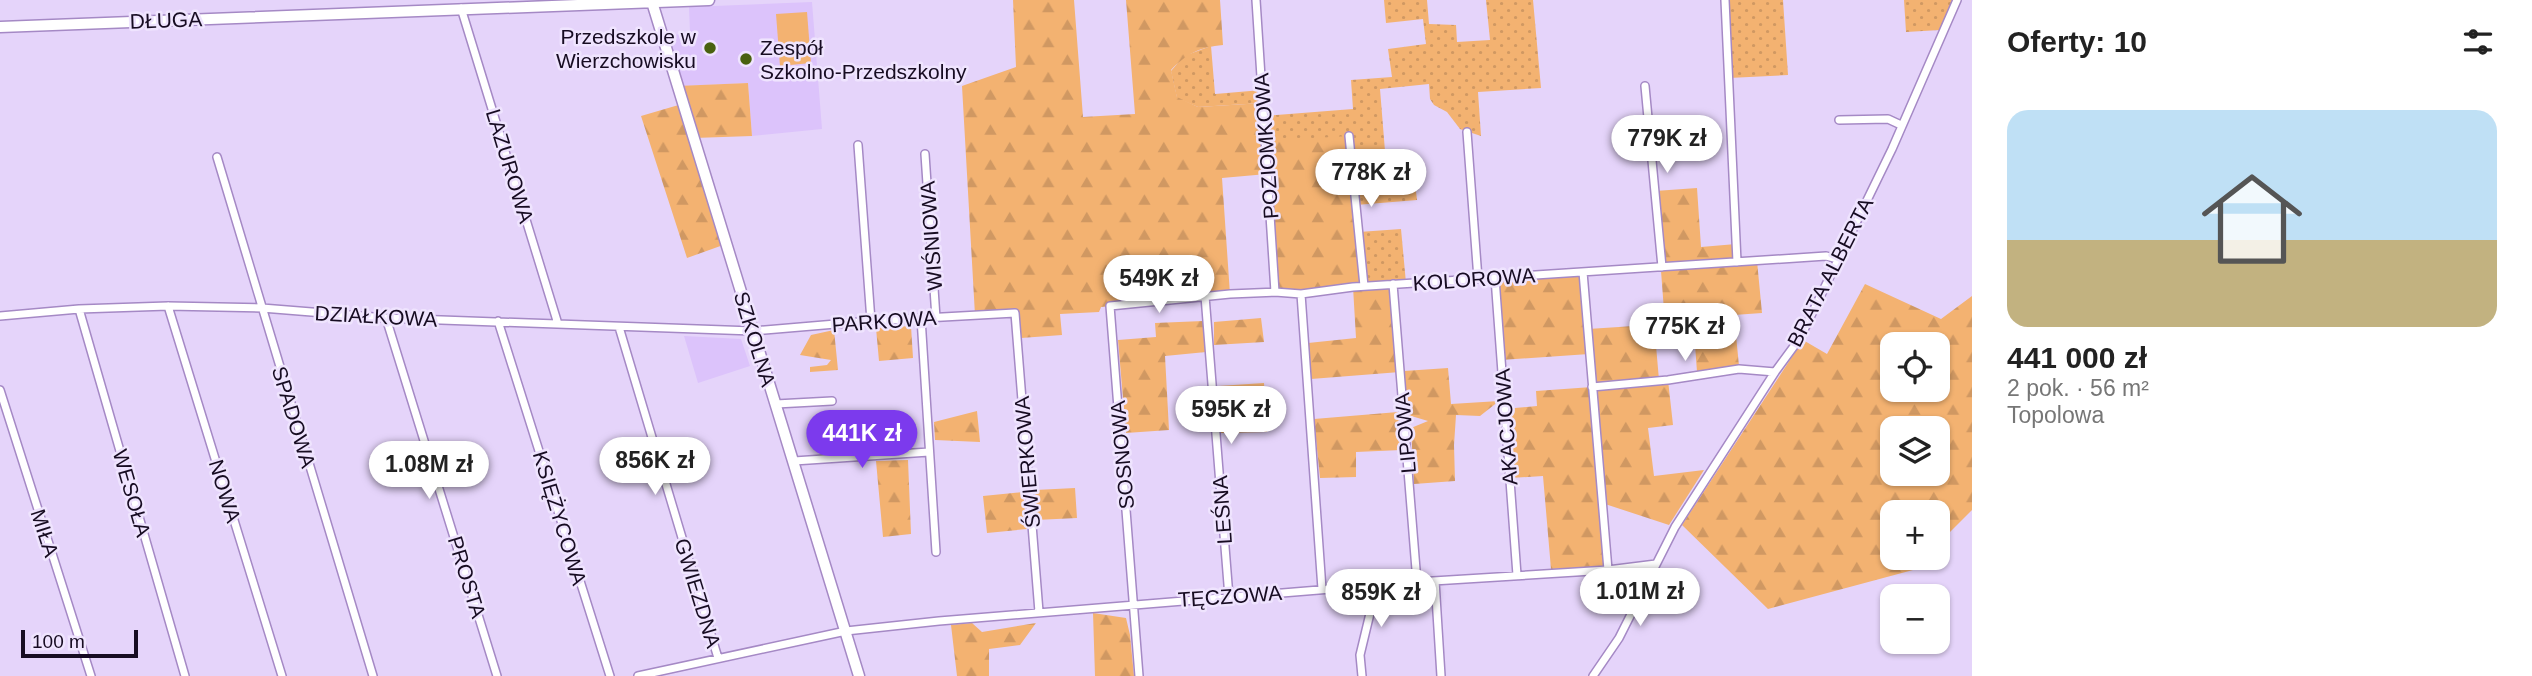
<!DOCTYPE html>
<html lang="pl">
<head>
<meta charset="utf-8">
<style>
	body { margin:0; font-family:Helvetica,sans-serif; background:#f6f6f6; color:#222; height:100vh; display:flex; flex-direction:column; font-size:26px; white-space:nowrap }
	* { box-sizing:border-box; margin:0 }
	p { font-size:23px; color:#767676 }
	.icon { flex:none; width:38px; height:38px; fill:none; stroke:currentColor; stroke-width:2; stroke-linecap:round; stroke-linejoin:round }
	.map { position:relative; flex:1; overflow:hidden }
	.sheet { display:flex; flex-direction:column; background:#fff; width:560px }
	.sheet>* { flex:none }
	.fabs { position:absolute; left:1880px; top:332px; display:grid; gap:14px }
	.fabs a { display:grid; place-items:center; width:70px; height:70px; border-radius:14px; background:#fff; box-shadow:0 2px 5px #0004; font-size:35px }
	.scale { position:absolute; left:21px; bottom:18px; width:117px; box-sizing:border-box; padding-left:7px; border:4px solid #170c22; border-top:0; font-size:19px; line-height:24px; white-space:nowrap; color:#170c22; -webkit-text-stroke:5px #efe4fe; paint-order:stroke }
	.price { position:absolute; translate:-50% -60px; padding:0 16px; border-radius:24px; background:#fff; color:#222; font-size:23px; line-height:46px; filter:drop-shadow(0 2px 4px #0008) }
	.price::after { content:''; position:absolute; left:50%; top:42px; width:21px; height:16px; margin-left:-10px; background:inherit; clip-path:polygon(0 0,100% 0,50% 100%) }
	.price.current { background:#7c3aed; color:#fff }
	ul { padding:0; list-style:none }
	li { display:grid; align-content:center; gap:14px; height:371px; padding:0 35px }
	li+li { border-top:2px solid #e0e0e0 }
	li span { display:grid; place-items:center; height:217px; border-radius:21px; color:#555 }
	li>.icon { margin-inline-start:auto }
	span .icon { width:126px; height:126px; fill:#fffc; stroke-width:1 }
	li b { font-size:30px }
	h2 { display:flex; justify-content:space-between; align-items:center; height:84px; padding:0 35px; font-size:30px }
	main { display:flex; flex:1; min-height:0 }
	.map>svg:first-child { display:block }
	.built { fill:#dcc3fb }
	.grass { fill:url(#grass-dots) }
	.forest { fill:url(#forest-firs); fill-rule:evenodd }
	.pitch { fill:#f3b271 }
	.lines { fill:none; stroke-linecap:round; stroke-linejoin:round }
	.street-casing { stroke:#a589c5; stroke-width:10 }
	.secondary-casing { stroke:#a589c5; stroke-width:13 }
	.street { stroke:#fff; stroke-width:7 }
	.secondary { stroke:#fff; stroke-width:10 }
	.poi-dot { fill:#49610f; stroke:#efe4fe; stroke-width:2.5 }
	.labels { text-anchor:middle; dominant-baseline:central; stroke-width:5; stroke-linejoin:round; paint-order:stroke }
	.street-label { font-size:21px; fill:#170c22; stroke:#efe4fe }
	.poi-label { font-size:21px; fill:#170c22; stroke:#efe4fe; text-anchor:end }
</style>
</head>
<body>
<main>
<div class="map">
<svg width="1972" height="676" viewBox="0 0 1972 676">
	<defs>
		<pattern id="grass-dots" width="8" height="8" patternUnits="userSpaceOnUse" patternTransform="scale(1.75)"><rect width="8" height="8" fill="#f3b271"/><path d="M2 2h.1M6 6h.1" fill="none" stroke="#d09862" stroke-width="1.8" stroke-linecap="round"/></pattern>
		<pattern id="forest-firs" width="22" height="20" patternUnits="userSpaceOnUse" patternTransform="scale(1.75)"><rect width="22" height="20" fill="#f3b271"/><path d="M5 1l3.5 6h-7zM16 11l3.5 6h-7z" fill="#d09862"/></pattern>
	</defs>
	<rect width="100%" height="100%" fill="#e5d4fa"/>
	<path class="built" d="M812 2 822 129 752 136 748 83 683 86 670 36 690 32 689 7Z
		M684 336 741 339 750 366 698 383Z"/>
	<path class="grass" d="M1384 0H1427L1429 24 1456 25 1457 42 1490 40 1486 0H1533L1541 88 1478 92 1481 136 1460 129 1447 112 1434 105 1430 99 1429 84 1380 89 1387 176 1414 174 1417 200 1356 205 1265 141 1264 116 1353 109 1351 80 1392 77 1388 49 1426 44 1423 19 1386 23Z
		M1725 0H1783L1788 75 1729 78Z
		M1904 0H1954L1940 30 1906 32Z
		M1211 46 1215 94 1262 90 1263 103 1198 107 1177 98 1171 71 1184 56Z
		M1401 229 1406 283 1364 286 1359 232Z"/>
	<path class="forest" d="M1013 0H1074L1083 117 1135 114 1126 0H1220L1223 45C1200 47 1186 54 1171 70L1177 97 1198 107 1263 103 1266 141 1349 136 1364 285 1393 284 1400 372 1311 379 1308 343 1356 338 1353 287 1301 294 1275 292 1267 174 1222 178 1230 294 1101 307 1099 312 1060 314 1062 335 1021 338 1019 313 975 315 962 86 1016 67Z
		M748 83 752 136 694 138 726 244 687 258 641 116 682 104 677 86Z
		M1697 188 1701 247 1736 244 1737 262 1757 261 1762 313 1734 315 1739 366 1697 372 1694 331 1655 334 1659 380H1668L1673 425 1648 428 1654 476 1704 470 1669 525 1602 503 1607 566 1551 569 1543 476 1510 478 1504 409 1537 406 1536 391 1592 387 1589 354 1501 360 1495 278 1583 272 1588 329 1665 324 1655 191Z
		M1865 284 1941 319 1972 296V510L1937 545V513H1892V558H1924L1913 570 1768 609 1682 525 1803 340 1827 354ZM1892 345H1937V390H1892ZM1892 429H1937V474H1892Z
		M1261 318 1264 342 1214 345V322Z
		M1203 321 1206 352 1165 356 1169 430 1126 433 1118 340 1156 337 1155 323Z
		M911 326 913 358 879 361 876 328Z
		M834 330 838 370 810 372V367L827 365 831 360 800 355 811 335Z
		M1448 368 1451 404 1499 401 1480 416 1456 415 1454 445 1455 481 1414 484 1411 428 1428 421 1408 415 1404 371Z
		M1264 383 1267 432 1221 433 1218 386Z
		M977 411 980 442 935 440 934 422Z
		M1398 412 1401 450 1356 452V477L1320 478 1314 419Z
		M908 460 911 534 883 537 876 461Z
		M1075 488 1077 518 1036 520 1035 490Z
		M1023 492 1027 529 987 533 983 496Z
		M1093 613 1126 618 1130 635 1134 676H1095Z
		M972 623 982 632 1036 623 1020 645 989 649V676H957L951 625Z"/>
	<path class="pitch" d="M807 12 811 63 780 66 776 14Z"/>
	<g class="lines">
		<g class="street-casing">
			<path id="street" d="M1256 0 1275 292
				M1725 0 1737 262
				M461 8 558 324
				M1645 86 1662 267
				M1839 120 1888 119 1901 125
				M1467 132 1478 279
				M1349 136 1364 286
				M858 145 871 321
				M925 154 936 318
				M217 157 373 676
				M1583 272 1608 570
				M1495 278 1517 575
				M1393 284 1417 582
				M1301 294 1322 589
				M1205 296 1229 597
				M168 306 282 676
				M79 309 185 676
				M0 316 79 309 168 306 262 308 386 318 753 331 871 321 1015 313 1039 612
				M386 318 497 676
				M921 318 936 552
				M498 321 610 676
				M619 327 718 658
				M1592 387 1668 380 1739 369 1775 372
				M0 390 91 676
				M776 404 832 401
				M794 461 929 452
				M1435 581 1441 676
				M638 676 846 631 939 621 1417 582 1608 570 1656 564
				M1139 676 1110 306 1230 294 1275 292 1301 294 1353 287 1826 256 1838 259
				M1362 676 1360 655 1373 601 1371 586
				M1593 676 1619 638 1675 527 1775 372 1800 338 1892 149 1957 0"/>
		</g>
		<g class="secondary-casing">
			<path id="secondary" d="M652 2 859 676
				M0 27 709 0"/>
		</g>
		<use href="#street" class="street"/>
		<use href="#secondary" class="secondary"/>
	</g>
	<g class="poi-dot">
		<circle cx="710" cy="48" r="7"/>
		<circle cx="746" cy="59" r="7"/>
	</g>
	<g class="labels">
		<g class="street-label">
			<text transform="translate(166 20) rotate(-2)">DŁUGA</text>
			<text transform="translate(1266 146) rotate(-94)">POZIOMKOWA</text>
			<text transform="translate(510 166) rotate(73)">LAZUROWA</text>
			<text transform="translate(931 236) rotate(-94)">WIŚNIOWA</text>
			<text transform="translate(1830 272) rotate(-63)">BRATA ALBERTA</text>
			<text transform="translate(1474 279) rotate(-4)">KOLOROWA</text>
			<text transform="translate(376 316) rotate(3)">DZIAŁKOWA</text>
			<text transform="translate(884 321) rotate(-4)">PARKOWA</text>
			<text transform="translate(755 339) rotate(73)">SZKOLNA</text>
			<text transform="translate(294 417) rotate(73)">SPADOWA</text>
			<text transform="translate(1506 427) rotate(-94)">AKACJOWA</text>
			<text transform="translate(1405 433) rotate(-95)">LIPOWA</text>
			<text transform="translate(1122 455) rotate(-95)">SOSNOWA</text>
			<text transform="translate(1027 462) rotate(-95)">ŚWIERKOWA</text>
			<text transform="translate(225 491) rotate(73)">NOWA</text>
			<text transform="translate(132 493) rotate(74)">WESOŁA</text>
			<text transform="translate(1222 510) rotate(-94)">LEŚNA</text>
			<text transform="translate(560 518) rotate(73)">KSIĘŻYCOWA</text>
			<text transform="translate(45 533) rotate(72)">MIŁA</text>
			<text transform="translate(467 577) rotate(73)">PROSTA</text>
			<text transform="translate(698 593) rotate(73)">GWIEZDNA</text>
			<text transform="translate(1230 596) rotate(-4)">TĘCZOWA</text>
		</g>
		<g class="poi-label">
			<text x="696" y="36">Przedszkole w<tspan x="696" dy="24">Wierzchowisku</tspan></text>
			<text x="760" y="47" text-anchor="start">Zespół<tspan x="760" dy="24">Szkolno-Przedszkolny</tspan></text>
		</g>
	</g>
</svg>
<div class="fabs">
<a><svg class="icon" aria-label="locate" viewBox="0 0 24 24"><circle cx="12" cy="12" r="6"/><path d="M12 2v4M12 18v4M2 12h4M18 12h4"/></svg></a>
<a><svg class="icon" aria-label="layers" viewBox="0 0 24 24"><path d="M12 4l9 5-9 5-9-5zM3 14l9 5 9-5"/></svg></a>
<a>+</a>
<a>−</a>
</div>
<div class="scale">100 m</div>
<b class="price" style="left:1667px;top:175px">779K zł</b>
<b class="price" style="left:1371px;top:209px">778K zł</b>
<b class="price" style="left:1159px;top:315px">549K zł</b>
<b class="price" style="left:1685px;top:363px">775K zł</b>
<b class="price" style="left:1231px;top:446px">595K zł</b>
<b class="price current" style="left:862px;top:470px">441K zł</b>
<b class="price" style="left:655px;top:497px">856K zł</b>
<b class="price" style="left:429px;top:501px">1.08M zł</b>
<b class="price" style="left:1640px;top:628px">1.01M zł</b>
<b class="price" style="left:1381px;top:629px">859K zł</b>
</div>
<section class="sheet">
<h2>Oferty: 10<svg class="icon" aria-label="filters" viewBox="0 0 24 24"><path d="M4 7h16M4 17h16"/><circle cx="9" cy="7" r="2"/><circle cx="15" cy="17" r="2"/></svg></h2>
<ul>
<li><span style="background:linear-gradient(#bfe0f5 60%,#c2b280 0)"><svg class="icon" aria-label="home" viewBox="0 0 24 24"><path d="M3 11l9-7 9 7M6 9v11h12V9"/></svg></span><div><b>441 000 zł</b><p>2 pok. · 56 m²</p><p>Topolowa</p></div></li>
</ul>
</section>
</main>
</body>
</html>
